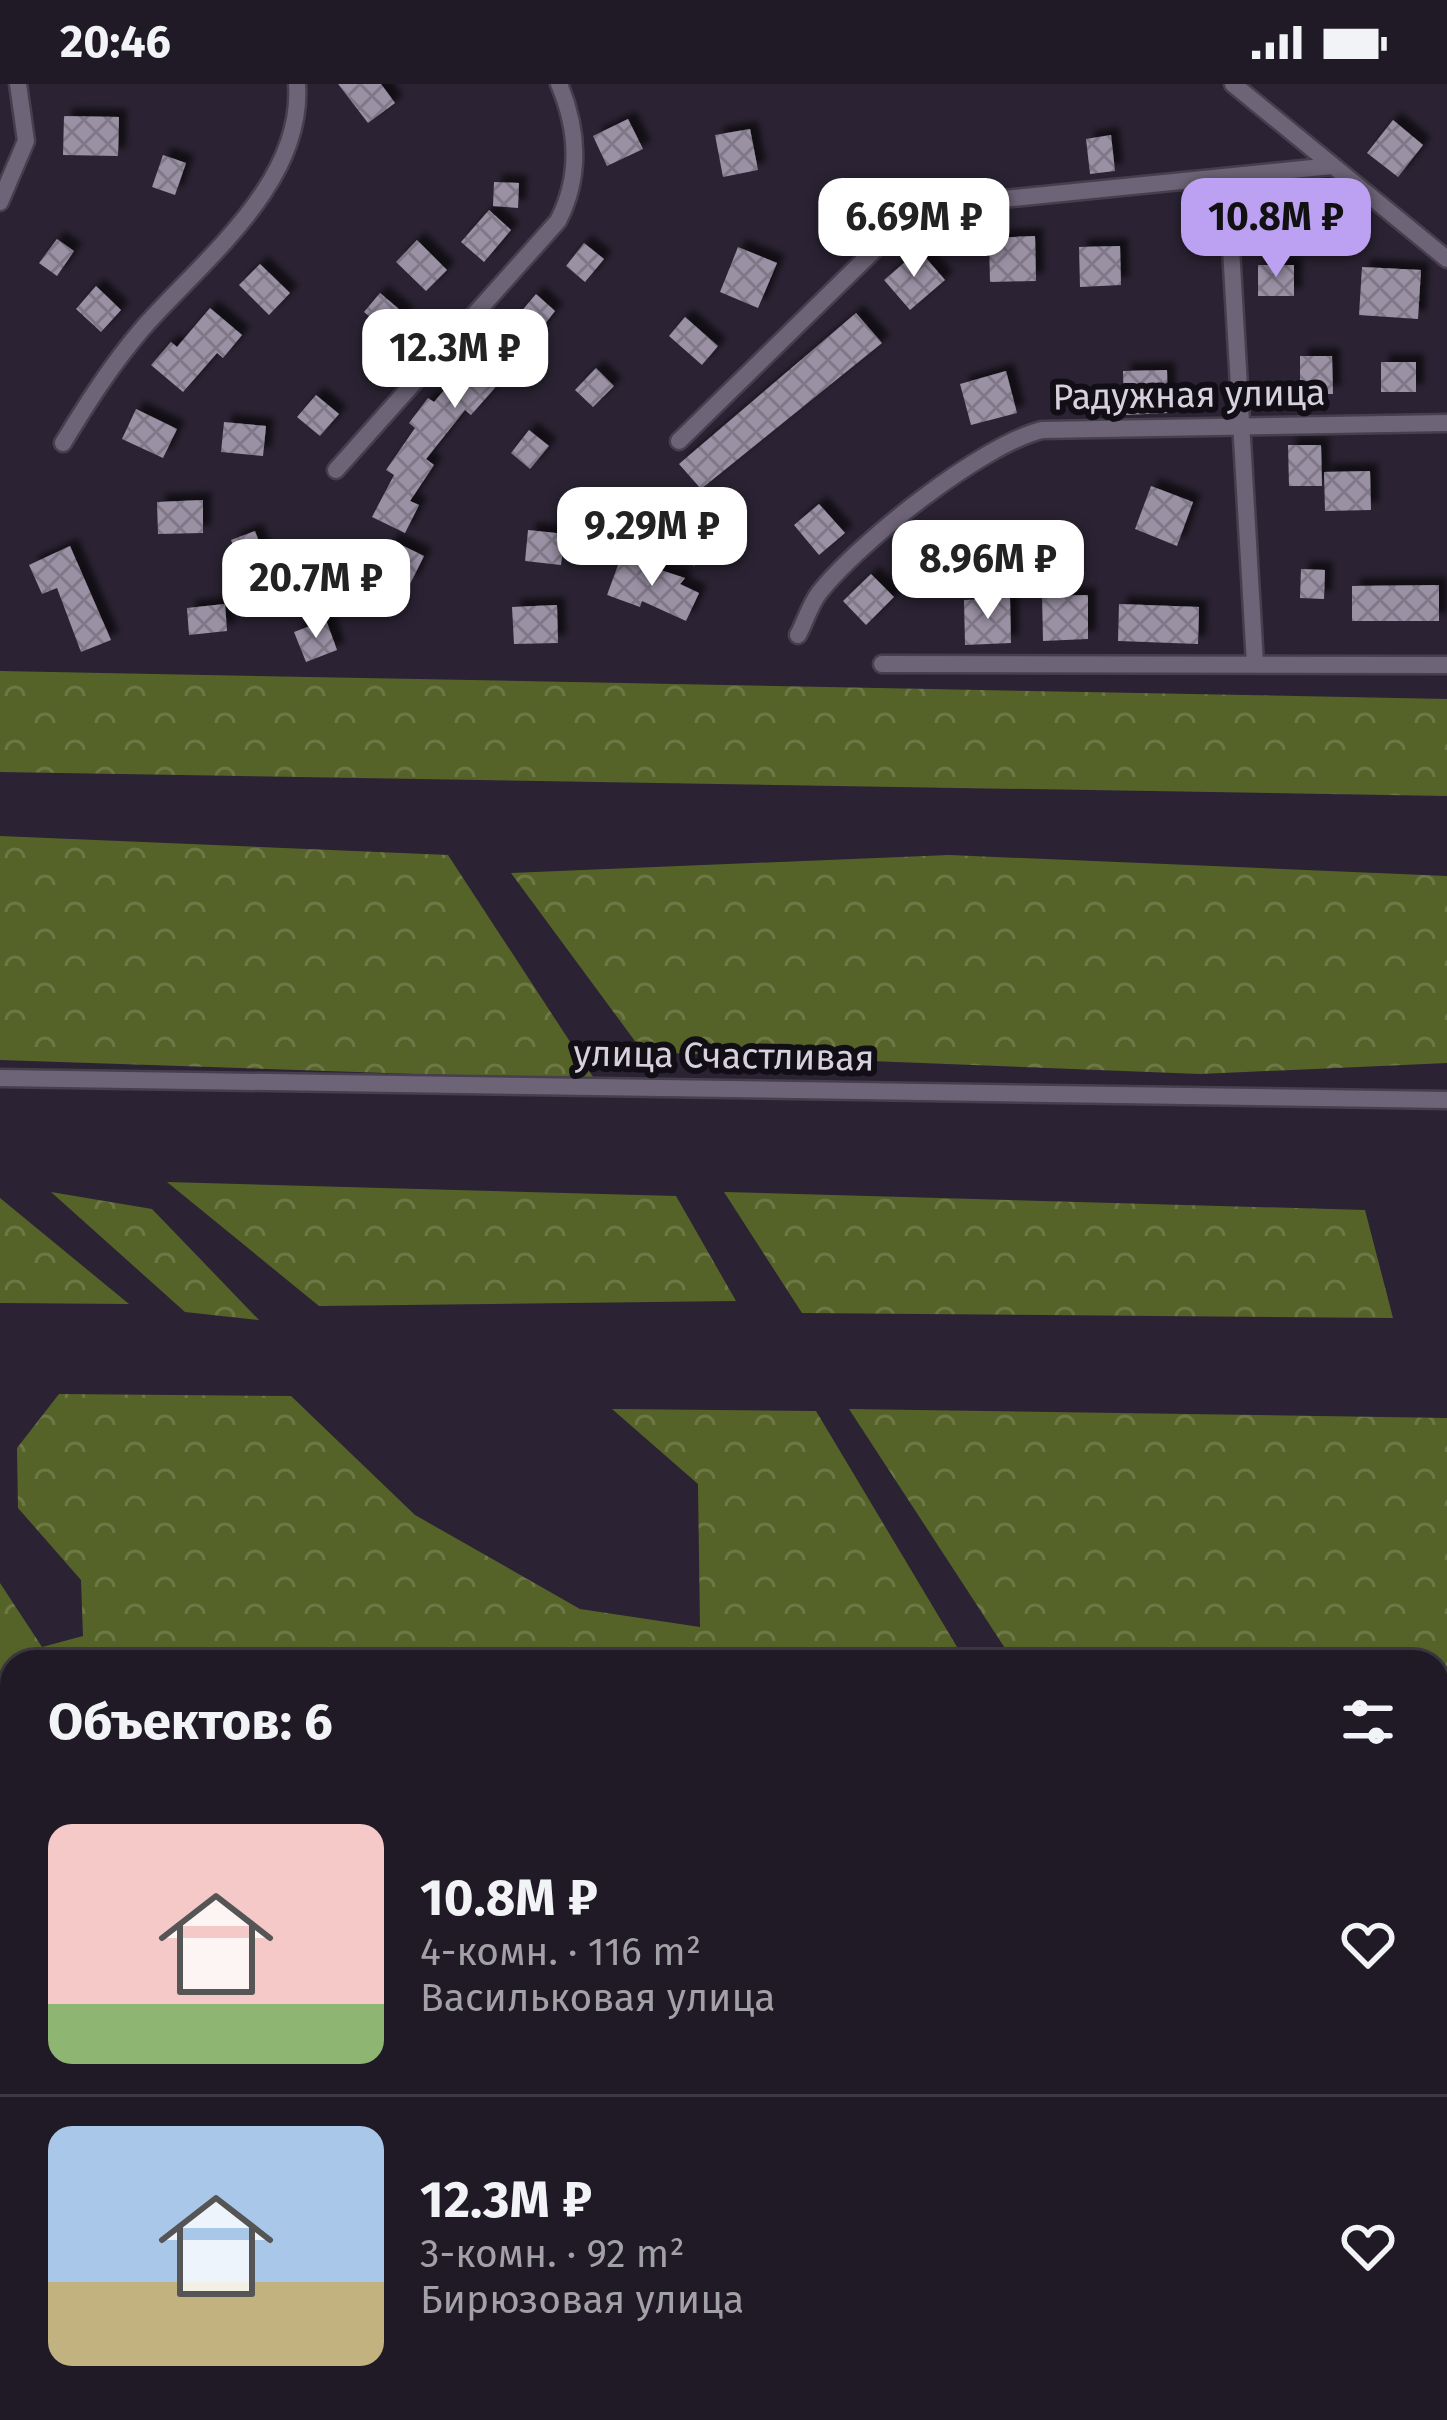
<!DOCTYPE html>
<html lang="ru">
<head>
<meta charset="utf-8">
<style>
	body { margin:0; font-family:"Fira Sans",sans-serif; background:#2d2732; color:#f1f3f6; height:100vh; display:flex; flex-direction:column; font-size:45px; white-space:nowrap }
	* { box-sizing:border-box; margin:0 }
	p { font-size:39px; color:#a2a1a7 }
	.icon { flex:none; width:66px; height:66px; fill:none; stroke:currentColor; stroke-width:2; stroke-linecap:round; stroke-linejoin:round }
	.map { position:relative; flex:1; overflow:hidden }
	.sheet { position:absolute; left:0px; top:1566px; width:1449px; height:771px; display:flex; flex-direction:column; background:#201a26; border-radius:36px 36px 0 0; box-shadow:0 3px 9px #0004,0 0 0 3px #3d3843 }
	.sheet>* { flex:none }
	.price { position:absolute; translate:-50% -102px; padding:0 27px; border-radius:24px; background:#fff; color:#222; font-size:39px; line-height:78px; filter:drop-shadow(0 3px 6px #0008) }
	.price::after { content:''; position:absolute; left:50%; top:72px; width:36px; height:27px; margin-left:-18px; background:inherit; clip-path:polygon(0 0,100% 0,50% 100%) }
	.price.on { background:#bca0f2; color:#111 }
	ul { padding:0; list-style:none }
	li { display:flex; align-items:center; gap:36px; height:300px; padding:0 48px }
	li+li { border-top:3px solid #3d3843 }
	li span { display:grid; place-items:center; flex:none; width:336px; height:240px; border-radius:24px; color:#555 }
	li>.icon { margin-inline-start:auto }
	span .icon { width:144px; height:144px; fill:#fffc; stroke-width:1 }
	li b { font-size:51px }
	h2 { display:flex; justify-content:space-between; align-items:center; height:144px; padding:0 48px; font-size:51px }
	.status { display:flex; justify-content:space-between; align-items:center; height:84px; padding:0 60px; background:#201a26; direction:ltr }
	.status svg { height:33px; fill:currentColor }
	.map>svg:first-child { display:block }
	.forest { fill:url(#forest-crowns) }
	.building { fill:url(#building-cross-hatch); filter:url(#shadow) }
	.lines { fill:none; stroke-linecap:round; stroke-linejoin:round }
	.service-casing { stroke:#463f4d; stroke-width:12 }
	.minor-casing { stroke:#463f4d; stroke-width:21 }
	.service { stroke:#6d6477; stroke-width:8 }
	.minor { stroke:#6d6477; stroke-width:16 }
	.labels { text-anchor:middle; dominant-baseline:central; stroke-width:12; stroke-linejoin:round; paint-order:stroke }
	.street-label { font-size:36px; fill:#d6d1dc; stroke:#120e16 }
</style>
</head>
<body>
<div class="status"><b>20:46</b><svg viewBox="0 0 49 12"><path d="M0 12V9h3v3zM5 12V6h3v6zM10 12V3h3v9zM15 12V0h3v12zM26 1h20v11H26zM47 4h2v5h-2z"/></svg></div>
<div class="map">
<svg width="1447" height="2336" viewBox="0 0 1447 2336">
	<defs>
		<pattern id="forest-crowns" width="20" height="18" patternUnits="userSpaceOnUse" patternTransform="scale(3)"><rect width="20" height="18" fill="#566328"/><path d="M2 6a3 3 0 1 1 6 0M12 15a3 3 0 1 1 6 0" fill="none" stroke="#6e7847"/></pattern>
		<pattern id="building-cross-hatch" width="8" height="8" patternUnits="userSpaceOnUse" patternTransform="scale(3)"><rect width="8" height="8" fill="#9a91a5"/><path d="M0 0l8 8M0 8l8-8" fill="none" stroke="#7f7887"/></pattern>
		<filter id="shadow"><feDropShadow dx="8" dy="-8" stdDeviation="3" flood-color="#0009"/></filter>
	</defs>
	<rect width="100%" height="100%" fill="#2b2333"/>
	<path class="forest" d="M0 587 1447 615V712L0 688Z
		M0 752 448 771 595 996 0 976Z
		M949 771 1447 792V979L1200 990 643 968 511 789Z
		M167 1098 676 1112 736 1217 319 1222Z
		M51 1108 152 1125 259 1236 185 1228Z
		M724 1108 1365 1126 1393 1234 802 1229Z
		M0 1114 129 1220 0 1219Z
		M59 1310 291 1312 415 1431 580 1525 700 1543 698 1400 612 1325 816 1327 966 1578H12V1648L0 1645V1499L42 1563 83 1552 81 1496 18 1424 17 1364Z
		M849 1325 1447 1334V2307L1437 2306V1578H1014Z
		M953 2325H1066L1062 2336H965Z"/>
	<path class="building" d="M338 0H381L395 19 368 39Z
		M64 32 119 33 118 72 63 71Z
		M628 35 643 65 607 82 593 52Z
		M1393 36 1423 61 1398 93 1367 69Z
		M750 45 758 86 723 93 715 51Z
		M1111 51 1115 87 1090 90 1086 55Z
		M163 71 186 79 175 111 152 103Z
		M494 98 519 99 518 124 493 122Z
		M489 126 511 146 484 178 461 158Z
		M1035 152 1036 197 990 198 989 154Z
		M57 155 74 167 57 192 39 179Z
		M417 156 447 186 426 207 396 178Z
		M584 159 604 175 585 198 566 182Z
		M1120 162 1121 201 1080 203 1079 163Z
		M738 163 777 179 758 224 720 208Z
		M919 166 945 196 910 226 884 196Z
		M260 180 290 209 269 231 239 201Z
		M1258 181H1294V212H1258Z
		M1362 183 1421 186 1418 235 1359 231Z
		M96 202 121 226 101 248 76 225Z
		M380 209 406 231 390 250 364 228Z
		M536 210 555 227 501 297 471 331 465 326 426 375 434 381 410 417 419 421 405 449 372 433 394 391 386 386 415 344 409 339 428 314 434 318 492 250 498 255Z
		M210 224 242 251 223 274 217 269 183 308 151 281 171 258 177 263Z
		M856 229 882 259 701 405 679 380Z
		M685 233 718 262 702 281 669 252Z
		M1300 272H1332L1333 310H1300Z
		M1381 278H1416V308H1381Z
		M596 284 614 302 593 323 575 306Z
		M1167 286 1168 329 1124 331 1123 287Z
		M1006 287 1017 329 971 341 960 300Z
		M316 311 339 330 320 352 297 333Z
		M136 325 177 345 163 374 122 355Z
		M224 338 266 342 263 372 221 368Z
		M529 346 549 362 530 385 511 369Z
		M1288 361H1321L1322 402H1289Z
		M1370 387 1371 426 1325 427 1324 388Z
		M1151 402 1193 418 1177 462 1135 445Z
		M203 416V449L158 450 157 418Z
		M819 420 845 449 819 471 794 441Z
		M692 434 717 452 694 482 670 463Z
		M528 446 565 450 561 481 525 477Z
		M255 447 268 481 244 490 231 456Z
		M391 456 424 472 410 500 377 484Z
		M70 462 111 556 81 568 57 504 42 510 29 481Z
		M621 473 685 494 680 500 699 509 686 537 642 517 640 523 607 511Z
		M1301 485 1325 486 1324 515 1300 514Z
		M871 490 894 513 866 541 843 517Z
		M1439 501V537H1352V502Z
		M1088 511V555L1043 557 1042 512Z
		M1010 514 1011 559 965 561 964 516Z
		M225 520 227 547 189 551 187 524Z
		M1119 520 1199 523 1198 560 1118 557Z
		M557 521 558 559 514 560 512 523Z
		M326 536 337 566 306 578 294 548Z"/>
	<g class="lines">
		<g class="service-casing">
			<path id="service" d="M0 1698 12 1701
				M0 1875 12 1878"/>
		</g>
		<g class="minor-casing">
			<path id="minor" d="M1233 0 1447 175
				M1227 95 1255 580
				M0 118 26 57 18 0
				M679 357 906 135 943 121 1332 82
				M63 359C88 318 112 280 143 244 203 176 304 99 297 0
				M336 386 558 137C581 93 578 45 559 0
				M798 551C805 538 810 521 819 509 858 459 981 361 1042 346L1447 339
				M882 580 1447 581
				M0 994 1447 1016
				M0 1931 12 1934
				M0 2190H12
				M873 2325 889 2336"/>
		</g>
		<use href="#service" class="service"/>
		<use href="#minor" class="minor"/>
	</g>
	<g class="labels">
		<g class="street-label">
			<text transform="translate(1189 311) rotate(-1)">Радужная улица</text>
			<text transform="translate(724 972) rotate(1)">улица Счастливая</text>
		</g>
	</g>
</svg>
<b class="price" style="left:914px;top:196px">6.69M ₽</b>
<b class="price on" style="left:1276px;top:196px">10.8M ₽</b>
<b class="price" style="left:455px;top:327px">12.3M ₽</b>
<b class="price" style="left:652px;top:505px">9.29M ₽</b>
<b class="price" style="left:988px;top:538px">8.96M ₽</b>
<b class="price" style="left:316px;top:557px">20.7M ₽</b>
<section class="sheet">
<h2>Объектов: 6<svg class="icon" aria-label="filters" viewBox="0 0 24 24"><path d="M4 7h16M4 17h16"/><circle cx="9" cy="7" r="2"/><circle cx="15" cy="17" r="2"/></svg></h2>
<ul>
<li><span style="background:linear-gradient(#f6c9c9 75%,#8fb573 0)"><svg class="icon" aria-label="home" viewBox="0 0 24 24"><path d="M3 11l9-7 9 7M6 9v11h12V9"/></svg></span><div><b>10.8M ₽</b><p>4-комн. · 116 m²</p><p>Васильковая улица</p></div><svg class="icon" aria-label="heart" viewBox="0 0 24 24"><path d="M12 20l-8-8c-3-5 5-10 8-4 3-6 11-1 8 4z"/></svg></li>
<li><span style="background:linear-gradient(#a9c7e8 65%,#c2b280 0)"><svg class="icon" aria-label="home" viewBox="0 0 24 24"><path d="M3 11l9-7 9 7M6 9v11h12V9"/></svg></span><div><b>12.3M ₽</b><p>3-комн. · 92 m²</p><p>Бирюзовая улица</p></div><svg class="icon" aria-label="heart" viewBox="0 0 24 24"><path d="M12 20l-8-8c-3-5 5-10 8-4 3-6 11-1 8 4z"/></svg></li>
</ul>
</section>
</div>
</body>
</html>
